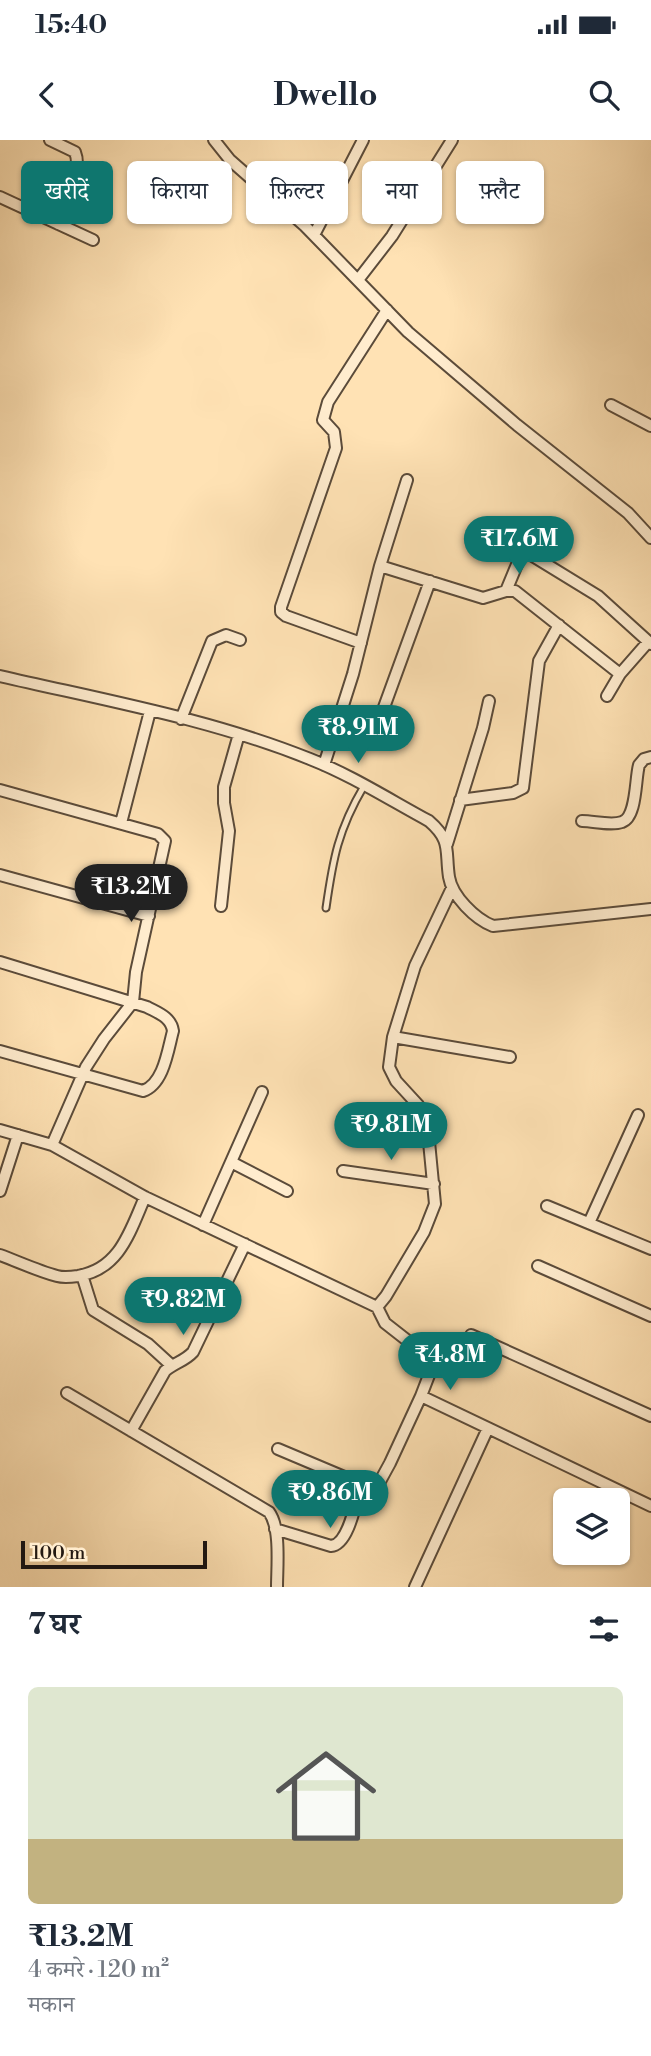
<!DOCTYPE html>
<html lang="hi">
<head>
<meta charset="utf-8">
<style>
	body { margin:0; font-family:"Libre Bodoni","Noto Serif Devanagari",serif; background:#f6f6f7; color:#1f2937; height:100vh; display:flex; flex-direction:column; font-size:26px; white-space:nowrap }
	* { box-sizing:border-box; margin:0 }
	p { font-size:23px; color:#747a83 }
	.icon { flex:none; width:38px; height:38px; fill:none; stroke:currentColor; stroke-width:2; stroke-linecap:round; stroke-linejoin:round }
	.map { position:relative; height:1447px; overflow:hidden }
	.sheet { display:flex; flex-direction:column; background:#fff; flex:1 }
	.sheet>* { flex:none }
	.guide { position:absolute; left:21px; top:21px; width:609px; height:63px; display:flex; gap:14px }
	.controls { position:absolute; left:553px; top:1348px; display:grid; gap:14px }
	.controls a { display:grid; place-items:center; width:77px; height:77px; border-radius:10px; background:#fff; box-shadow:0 2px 5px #0004; font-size:35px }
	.scale { position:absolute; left:21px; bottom:18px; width:186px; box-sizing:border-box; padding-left:7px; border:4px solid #241912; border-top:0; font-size:19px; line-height:24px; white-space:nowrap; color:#241912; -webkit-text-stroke:5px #ffecce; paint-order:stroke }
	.price { position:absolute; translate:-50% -60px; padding:0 16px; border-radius:24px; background:#0f766e; color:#fff; font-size:23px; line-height:46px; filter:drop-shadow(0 2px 4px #0008) }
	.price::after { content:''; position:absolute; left:50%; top:42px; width:21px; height:16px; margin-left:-10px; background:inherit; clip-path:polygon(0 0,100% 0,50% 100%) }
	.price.active { background:#222; color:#fff }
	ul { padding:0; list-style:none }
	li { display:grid; align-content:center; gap:14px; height:371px; padding:0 28px }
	li span { display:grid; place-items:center; height:217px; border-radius:10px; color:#555 }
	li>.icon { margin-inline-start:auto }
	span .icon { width:126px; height:126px; fill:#fffc; stroke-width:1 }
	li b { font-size:30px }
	h2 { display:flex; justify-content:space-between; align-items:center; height:84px; padding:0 28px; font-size:30px }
	.chip { padding:0 24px; border-radius:10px; background:#fff; box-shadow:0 2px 5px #0004; font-size:24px; line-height:63px }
	.chip.active { background:#0f766e; color:#fff }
	.status { display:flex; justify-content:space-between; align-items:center; height:49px; padding:0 35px; background:#fff; direction:ltr }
	.status svg { height:19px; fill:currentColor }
	header { display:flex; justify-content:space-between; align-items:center; height:91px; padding:0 28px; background:#fff; font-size:32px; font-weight:700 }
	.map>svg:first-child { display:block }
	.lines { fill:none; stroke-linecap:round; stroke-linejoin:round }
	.lane-casing { stroke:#5b4b3a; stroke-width:9 }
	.street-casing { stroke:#5b4b3a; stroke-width:14 }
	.lane { stroke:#ffecce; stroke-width:5 }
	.street { stroke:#ffecce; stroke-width:10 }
</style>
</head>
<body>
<div class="status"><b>15:40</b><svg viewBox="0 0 49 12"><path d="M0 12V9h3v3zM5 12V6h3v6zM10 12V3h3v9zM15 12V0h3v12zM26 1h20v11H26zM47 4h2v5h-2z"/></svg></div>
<header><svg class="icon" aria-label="back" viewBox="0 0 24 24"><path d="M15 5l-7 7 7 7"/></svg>Dwello<svg class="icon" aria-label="search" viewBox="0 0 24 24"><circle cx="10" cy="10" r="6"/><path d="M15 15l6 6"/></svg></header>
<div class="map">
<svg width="651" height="1447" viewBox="0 0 651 1447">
	<rect width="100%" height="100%" fill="#ffe2b4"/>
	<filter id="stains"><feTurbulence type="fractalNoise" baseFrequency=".00286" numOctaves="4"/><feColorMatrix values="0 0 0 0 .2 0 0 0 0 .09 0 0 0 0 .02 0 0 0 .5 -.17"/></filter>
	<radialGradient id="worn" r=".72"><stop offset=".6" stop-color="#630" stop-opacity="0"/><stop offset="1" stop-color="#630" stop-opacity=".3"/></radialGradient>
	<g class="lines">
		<g class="lane-casing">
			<path id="lane" d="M326 768C333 719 338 690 364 646"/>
		</g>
		<g class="street-casing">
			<path id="street" d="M50 0 75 12C83 32 65 64 58 84
				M214 0 230 20 305 86 408 192 517 285 628 373 651 398
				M0 57 93 100
				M314 95 363 0
				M358 140 392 96 452 0
				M611 265 651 286
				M523 410 598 456 651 504
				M380 426 483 458 506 451H515L620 534
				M506 451 523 410 529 386
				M361 503 286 476 281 472V467L336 308 334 292 323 280 328 262 387 170
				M0 536C103 560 211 579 310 619 351 635 390 660 429 681 452 701 445 710 449 737 452 756 475 779 493 786L651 769
				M607 556 620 534 648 502
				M383 570 430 441
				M181 579 212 501 226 495 240 500
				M324 625 353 534 380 426 407 340
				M0 650 158 694 165 701 136 832 133 862 104 899 86 927 52 1005
				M460 660 513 653 523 648 539 521 559 485
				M582 681C594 681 611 686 622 682 637 677 635 639 639 625L644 619 651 617
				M121 683 150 571
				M447 704 483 588 489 561
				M0 735 149 776
				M221 766 229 691 224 663V647L239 594
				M0 822 147 867C158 873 171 877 173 891 168 909 164 944 143 951L0 911
				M393 897 510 917
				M0 990 52 1005 145 1057 377 1167 386 1156 424 1092 435 1064 427 981 418 965 396 941 389 927 393 897 415 826 452 748
				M231 1022 287 1051
				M343 1031 434 1044
				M0 1051 18 995
				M547 1066 651 1109
				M589 1083 638 975
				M203 1085 262 952
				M0 1115C19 1122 38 1131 57 1136 64 1138 71 1137 78 1136 120 1129 130 1091 145 1057
				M538 1126 651 1176
				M82 1135 93 1170 148 1204 171 1225
				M377 1167 385 1183 431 1219V1230L421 1256
				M471 1195 651 1276
				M67 1253 269 1372C281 1388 277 1427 277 1447
				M131 1291 165 1231C174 1223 185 1221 193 1212L245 1104
				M278 1309 361 1344 378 1345 390 1323 421 1256 651 1366
				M275 1389 331 1406C349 1405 356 1360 361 1344
				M415 1447 488 1288"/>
		</g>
		<use href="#lane" class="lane"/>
		<use href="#street" class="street"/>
	</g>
	<rect width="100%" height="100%" filter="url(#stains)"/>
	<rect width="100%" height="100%" fill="url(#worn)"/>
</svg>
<div class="controls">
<a><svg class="icon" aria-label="layers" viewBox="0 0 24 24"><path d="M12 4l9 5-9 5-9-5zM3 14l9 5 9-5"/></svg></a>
</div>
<div class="scale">100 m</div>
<b class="price" style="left:519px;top:436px">₹17.6M</b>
<b class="price" style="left:358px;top:625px">₹8.91M</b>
<b class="price active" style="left:131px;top:784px">₹13.2M</b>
<b class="price" style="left:391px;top:1022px">₹9.81M</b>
<b class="price" style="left:183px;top:1197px">₹9.82M</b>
<b class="price" style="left:450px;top:1252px">₹4.8M</b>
<b class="price" style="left:330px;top:1390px">₹9.86M</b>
<div class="guide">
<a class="chip active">खरीदें</a>
<a class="chip">किराया</a>
<a class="chip">फ़िल्टर</a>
<a class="chip">नया</a>
<a class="chip">फ़्लैट</a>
</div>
</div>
<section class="sheet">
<h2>7 घर<svg class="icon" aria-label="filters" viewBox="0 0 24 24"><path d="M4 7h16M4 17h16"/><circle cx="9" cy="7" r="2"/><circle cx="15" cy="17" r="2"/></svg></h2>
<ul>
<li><span style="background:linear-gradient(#dfe7d0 70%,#c2b280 0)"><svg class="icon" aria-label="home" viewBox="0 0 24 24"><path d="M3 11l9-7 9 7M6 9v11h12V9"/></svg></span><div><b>₹13.2M</b><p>4 कमरे · 120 m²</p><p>मकान</p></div></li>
</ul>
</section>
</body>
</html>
